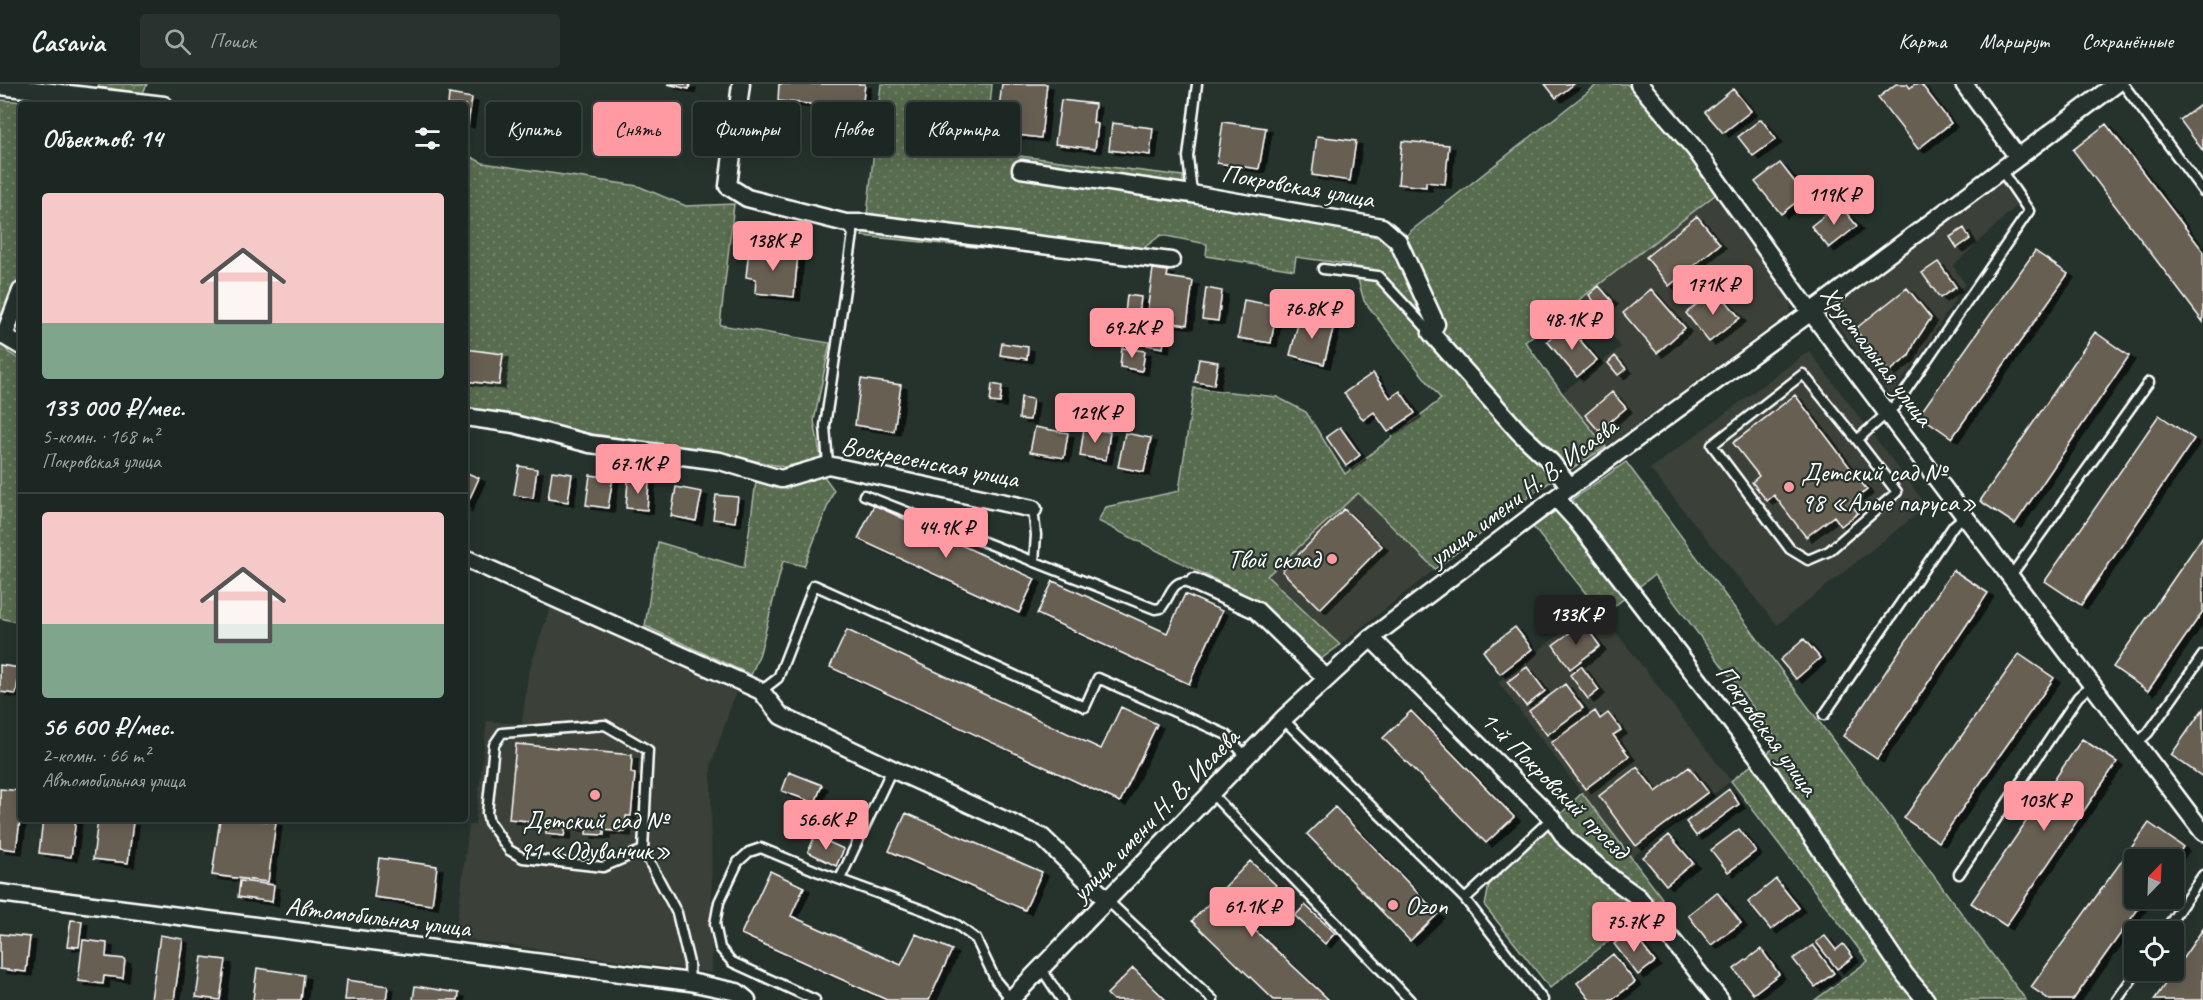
<!DOCTYPE html>
<html lang="ru">
<head>
<meta charset="utf-8">
<style>
	body { margin:0; font-family:Caveat,sans-serif; background:#29322f; color:#f1f3f6; height:100vh; display:flex; flex-direction:column; font-size:22px; white-space:nowrap }
	* { box-sizing:border-box; margin:0 }
	p { font-size:20px; color:#a0a5a5 }
	.icon { flex:none; width:33px; height:33px; fill:none; stroke:currentColor; stroke-width:2; stroke-linecap:round; stroke-linejoin:round }
	.map { position:relative; flex:1; overflow:hidden }
	.sheet { position:absolute; left:18px; top:18px; width:450px; height:720px; display:flex; flex-direction:column; background:#1c2622; border-radius:6px; box-shadow:0 3px 15px #0003,0 0 0 2px #3a4340 }
	.sheet>* { flex:none }
	.top-card { position:absolute; left:486px; top:18px; width:570px; height:54px; display:flex; gap:12px }
	.needle { width:39px; rotate:23deg }
	.fabs { position:absolute; left:2124px; top:765px; display:grid; gap:12px }
	.fabs a { display:grid; place-items:center; width:60px; height:60px; border-radius:6px; background:#1c2622; box-shadow:0 3px 15px #0003,0 0 0 2px #3a4340; font-size:30px }
	.price { position:absolute; translate:-50% -51px; padding:0 14px; border-radius:6px; background:#ff9aa2; color:#111; font-size:20px; line-height:39px; filter:drop-shadow(0 2px 3px #0008) }
	.price::after { content:''; position:absolute; left:50%; top:36px; width:18px; height:14px; margin-left:-9px; background:inherit; clip-path:polygon(0 0,100% 0,50% 100%) }
	.price.current { background:#222; color:#fff }
	ul { padding:0; list-style:none }
	li { display:grid; align-content:center; gap:12px; height:318px; padding:0 24px }
	li+li { border-top:2px solid #3a4340 }
	li span { display:grid; place-items:center; height:186px; border-radius:6px; color:#555 }
	li>.icon { margin-inline-start:auto }
	span .icon { width:108px; height:108px; fill:#fffc; stroke-width:1 }
	li b { font-size:26px }
	h2 { display:flex; justify-content:space-between; align-items:center; height:72px; padding:0 24px; font-size:26px }
	.tag { padding:0 21px; border-radius:6px; background:#1c2622; box-shadow:0 3px 15px #0003,0 0 0 2px #3a4340; font-size:21px; line-height:54px }
	.tag.current { background:#ff9aa2; color:#111 }
	header { display:flex; align-items:center; gap:36px; box-sizing:border-box; height:84px; padding:0 30px; background:#1c2622; border-bottom:2px solid #3a4340 }
	header strong { font-size:28px }
	nav { display:flex; gap:33px; margin-inline-start:auto; font-size:21px }
	.search { width:420px; height:54px; background:#29322f; display:flex; align-items:center; gap:15px; box-sizing:border-box; padding:0 21px; border-radius:6px; color:#a0a5a5; font-size:22px }
	.map>svg:first-child { display:block }
	.built { fill:#3a4038 }
	.grass { fill:url(#grass-dots); stroke:#acb6a7; stroke-width:1.5 }
	.building { fill:#685f52; stroke:#fff; stroke-width:1.5; filter:url(#shadow) }
	.lines { fill:none; stroke-linecap:round; stroke-linejoin:round }
	.lane-casing { stroke:#fff; stroke-width:13 }
	.street-casing { stroke:#fff; stroke-width:21 }
	.lane { stroke:#26332d; stroke-width:8 }
	.street { stroke:#26332d; stroke-width:16 }
	.poi-dot { fill:#ff9aa2; stroke:#26332d; stroke-width:2 }
	.labels { text-anchor:middle; dominant-baseline:central; stroke-width:4.5; stroke-linejoin:round; paint-order:stroke }
	.street-label { font-size:26px; fill:#fff; stroke:#26332d }
	.poi-label { font-size:26px; fill:#fff; stroke:#26332d; text-anchor:start }
</style>
</head>
<body>
<header>
<strong>Casavia</strong>
<div class="search"><svg class="icon" aria-label="search" viewBox="0 0 24 24"><circle cx="10" cy="10" r="6"/><path d="M15 15l6 6"/></svg>Поиск</div>
<nav><a>Карта</a><a>Маршрут</a><a>Сохранённые</a></nav>
</header>
<div class="map">
<svg width="2203" height="916" viewBox="0 0 2203 916">
	<defs>
		<pattern id="grass-dots" width="8" height="8" patternUnits="userSpaceOnUse" patternTransform="scale(1.5)"><rect width="8" height="8" fill="#586c4f"/><path d="M2 2h.1M6 6h.1" fill="none" stroke="#718269" stroke-width="1.8" stroke-linecap="round"/></pattern>
		<filter id="shadow"><feDropShadow dx="6" dy="4" stdDeviation="0" flood-color="#0009"/></filter>
	</defs>
	<rect width="100%" height="100%" fill="#26332d"/>
	<filter id="ink" filterUnits="userSpaceOnUse"><feTurbulence type="fractalNoise" baseFrequency=".0167" numOctaves="2"/><feDisplacementMap in="SourceGraphic" scale="12" xChannelSelector="R" yChannelSelector="G"/><feConvolveMatrix kernelMatrix="1 2 1 2 8 2 1 2 1" color-interpolation-filters="sRGB"/></filter>
	<g filter="url(#ink)">
		<path class="built" d="M2011 90 2027 112 1953 182 1965 200 1918 275 1890 312 1832 234 1833 226 1839 218Z
			M1716 110 1792 214 1790 229 1606 363 1562 309 1621 263 1582 213Z
			M1809 267 1927 422 1777 541 1650 385Z
			M1358 409 1435 485 1340 561 1266 492Z
			M551 521 736 608 711 681 712 889 455 854 469 741H475L487 637 522 640 528 590Z
			M1596 522 1731 697 1631 774 1498 598Z"/>
		<path class="grass" d="M99 0H147L143 9 98 3Z
			M881 0H992L986 68 1183 92V117L1342 145 1380 154 1392 166 1412 146 1598 0H1627L1689 68 1716 110 1525 258 1562 309 1606 363 1539 405 1435 485 1358 409 1267 492 1340 561 1321 575 1260 518 1098 437 1106 423 1179 407 1194 304 1277 313 1306 328 1345 390 1441 315 1364 217 1354 181 1296 173 1294 186 1206 172 1207 160 1161 151 1125 178 862 152 867 131Z
			M0 16 65 21H21V190L0 238Z
			M465 70 483 79 638 102 686 122 734 120 720 241 830 259 814 337 821 374 784 383 720 369 593 350 465 326Z
			M0 257 9 269 21 276V539L0 534Z
			M1626 378 2026 916H1815L1868 877 1731 697 1780 659 1654 491 1603 531 1533 443Z
			M823 391 834 406 804 482 783 477 760 569 751 591 645 542 658 458 744 484 756 398 784 405Z
			M1582 709 1662 814 1550 904 1485 822 1489 801Z"/>
		<path class="building" d="M667 0H690L689 5Z
			M779 0H865L862 25 778 17Z
			M1002 0H1047L1041 54 1017 51 1018 42 997 40Z
			M1545 0H1574L1556 14Z
			M1896 0H1907L1910 4 1915 0H1921L1951 39 1918 65 1878 14Z
			M1733 5 1751 27 1723 49 1705 28Z
			M449 10 472 14 468 40 465 39V21H448Z
			M1061 16 1095 20 1093 39 1098 40 1095 65 1055 60Z
			M2203 19V67L2180 36Z
			M1761 35 1776 55 1753 72 1738 53Z
			M1223 38 1266 44 1259 85 1217 79Z
			M1112 39 1153 44 1150 71 1109 66Z
			M2106 40 2203 167V238L2073 66Z
			M1317 52 1356 57 1350 97 1312 91Z
			M1402 57 1449 61 1445 100 1426 98V103L1398 100Z
			M1780 79 1805 111 1781 130 1755 98Z
			M1839 120 1857 142 1829 164 1811 142Z
			M1697 132 1720 160 1669 202 1646 173Z
			M1964 144 1970 155 1957 164 1950 153Z
			M749 165 798 170 794 213 755 209 756 195 746 193Z
			M2035 167 2068 190 1952 354 1919 331Z
			M1938 178 1956 203 1940 214 1922 189Z
			M1153 185 1168 187 1167 193 1193 197 1187 241 1146 235Z
			M1599 202 1612 217 1601 226 1589 211Z
			M1206 204 1222 207 1218 237 1202 235Z
			M1907 204 1931 234 1915 258 1909 272 1889 288 1855 245Z
			M1651 205 1685 244 1657 269 1623 229Z
			M1716 205 1740 234 1709 258 1686 229Z
			M1127 211 1141 213 1139 231 1125 230Z
			M1244 216 1277 222 1271 259 1238 254Z
			M1300 232 1334 241 1324 280 1290 271Z
			M1567 241 1597 276 1577 293 1547 257Z
			M1150 246 1165 249 1163 264 1147 261Z
			M2095 248 2129 272 2015 440 1980 417Z
			M1002 259 1028 263 1027 275 1000 271Z
			M1122 264 1145 267 1142 287 1120 283Z
			M465 265 503 270 499 301 465 297Z
			M1615 272 1626 285 1618 291 1608 279Z
			M1199 275 1218 278 1214 301 1195 298Z
			M1373 289 1390 314 1400 307 1415 329 1388 348 1374 328 1363 336 1344 309Z
			M861 295 901 301 894 347 855 341Z
			M992 300 1002 302 1000 319 990 318Z
			M1612 308 1626 324 1599 347 1585 331Z
			M1795 311 1867 406 1850 419 1858 429 1841 442 1834 432 1806 453 1774 411 1767 417 1752 398 1759 392 1733 359Z
			M1021 313 1033 315 1030 336 1019 335Z
			M2159 331 2194 355 2081 521 2045 497Z
			M1035 343 1068 349 1064 374 1030 368Z
			M1340 343 1360 371 1346 382 1326 353Z
			M1084 344 1110 348 1106 376 1080 372Z
			M1125 349 1151 354 1144 388 1118 383Z
			M519 382 537 385 533 414 514 411Z
			M552 387 572 390 568 418 548 415Z
			M465 388 479 394 465 425Z
			M590 391 613 394 608 424 586 421Z
			M628 396 649 398 647 426 626 424Z
			M676 403 702 408 696 437 671 432Z
			M716 411 738 413 735 438 713 435Z
			M874 421 1035 495 1019 529 858 455Z
			M1344 425 1382 462 1320 525 1282 487Z
			M2203 452V527L2148 607 2113 583Z
			M1953 486 1988 509 1877 675 1843 652Z
			M1053 497 1167 549 1185 510 1222 527 1189 600 1037 530Z
			M1583 539 1600 562 1570 585 1553 561Z
			M1515 543 1532 565 1500 590 1483 567Z
			M847 546 1101 665 1121 623 1157 640 1120 718 830 583Z
			M1804 555 1820 574 1796 595 1780 576Z
			M2019 570 2054 594 1939 758 1904 734Z
			M0 581 20 584 16 610 0 608Z
			M1581 582 1599 606 1588 615 1570 591Z
			M1527 583 1545 607 1526 622 1507 598Z
			M1565 600 1583 624 1547 651 1529 627Z
			M2203 625V693L2171 671Z
			M1411 627 1514 733 1486 759 1383 654Z
			M1595 627 1600 635 1608 629 1621 646 1613 651 1629 672 1585 705 1551 659Z
			M2082 655 2117 678 2006 842 1971 819Z
			M516 660 632 671 631 689 635 690 631 732H626L625 748 604 746V751L586 750 587 744 566 742 564 752 546 750V743L528 741V737L509 735Z
			M1637 683 1656 708 1689 683 1708 708 1636 762 1599 712Z
			M789 688 822 701 815 719 782 707Z
			M0 705 21 707V729L16 766 0 764Z
			M1729 705 1739 720 1696 752 1686 738Z
			M1335 723 1438 830 1410 857 1307 750Z
			M906 729 1042 788 1025 826 889 767Z
			M43 735H76L71 773 39 769Z
			M98 735 133 738 128 779 93 775Z
			M220 735H251L276 738 268 798 212 791Z
			M2149 739 2183 763 2174 776H2134V814H2146L2073 916H2050L2031 903Z
			M1739 745 1756 767 1728 788 1711 766Z
			M1669 751 1693 779 1666 801 1643 773Z
			M815 752 844 765 836 782 808 768Z
			M379 774 437 782 432 821 374 813Z
			M1250 777 1276 801 1243 835 1329 916H1274L1192 837Z
			M770 787 804 803 791 832 901 881 916 850 952 866 929 916H887L741 850Z
			M1776 795 1799 824 1771 846 1748 818Z
			M240 797 274 801 272 818 238 813Z
			M1717 808 1741 839 1711 861 1688 831Z
			M1305 821 1335 849 1325 860 1295 832Z
			M71 836 82 837 79 863 67 862Z
			M2203 845V916H2154Z
			M1631 847 1655 878 1638 891 1614 860Z
			M0 850 30 853 26 888 0 885Z
			M160 851 183 855 174 916H151Z
			M1825 852 1836 866 1843 860 1853 873 1837 885 1816 858Z
			M83 856 107 859 106 873 125 875 123 894 104 892 103 900 78 897Z
			M1813 861 1834 889 1815 903 1793 875Z
			M1761 865 1779 890 1753 910 1734 885Z
			M1613 870 1635 898 1612 916H1590L1577 899Z
			M202 873 226 876 220 916 196 913Z
			M257 884 304 891 301 916H253Z
			M1133 884 1166 916H1113L1107 910Z
			M347 896 388 902 386 916H345Z
			M415 902 459 909 458 916H413Z"/>
		<g class="lines">
			<g class="lane-casing">
				<path id="lane" d="M2123 0 2203 107
					M1192 110 1188 73 1197 0
					M1323 185 1378 192 1431 249
					M1857 356 1803 290 1712 361 1790 465 1808 476 1829 467 1897 408 1857 356 1896 321 2029 127 2001 86
					M828 381 825 342 853 150 846 139
					M864 411 1155 525 1161 524C1173 509 1170 495 1194 498
					M1033 425 1036 451 1034 478
					M2010 493 2149 298
					M761 607 778 594 814 501 1085 623 1098 594 1227 651 1246 673
					M1824 631 1954 441 1965 432
					M1283 635 1465 815
					M2137 659 2148 649 2203 571
					M1211 709 1410 916
					M643 766 603 783 523 774 509 766 489 738 487 729 494 661 502 649 605 641 648 666 643 766 677 829 689 879 690 898
					M1959 790 2078 613 2091 601
					M840 795 892 685
					M1108 817 1213 916
					M2164 848 2203 791
					M1041 884 1062 916
					M815 916 732 878 720 864 715 840 719 818 738 778 749 768 761 764 819 788 926 827 957 841 976 855 996 897 1011 915
					M1543 916 1465 815 1552 734
					M2117 916 2138 886"/>
			</g>
			<g class="street-casing">
				<path id="street" d="M741 0 728 102 747 114 846 139H866L1171 177
					M1639 0 1695 65 1801 215 2203 748
					M1964 0 2018 73
					M0 2 164 21
					M1021 85 1192 110 1382 143 1398 157 1436 240 1431 249 1519 348 1552 379 1570 403
					M21 207 4 252 21 262
					M465 333 514 340 590 360 720 377 781 395 828 381 1033 425
					M1556 414 1576 436 1761 677 1905 891 1926 916
					M465 474 761 607 781 632 892 685 1042 753 1108 817
					M1194 498 1256 526 1326 594
					M1371 554 1552 734 1566 755 1614 796 1638 813 1720 916
					M0 809 690 898 737 908 747 916
					M1010 916 1283 635 1371 554 1570 403 1811 228 2116 0"/>
			</g>
			<use href="#lane" class="lane"/>
			<use href="#street" class="street"/>
		</g>
	</g>
	<g class="poi-dot">
		<circle cx="1789" cy="403" r="6"/>
		<circle cx="1332" cy="475" r="6"/>
		<circle cx="595" cy="711" r="6"/>
		<circle cx="1393" cy="821" r="6"/>
	</g>
	<g class="labels">
		<g class="street-label">
			<text transform="translate(1298 102) rotate(10)">Покровская улица</text>
			<text transform="translate(1877 272) rotate(53)">Хрустальная улица</text>
			<text transform="translate(930 378) rotate(11)">Воскресенская улица</text>
			<text transform="translate(1523 408) rotate(-37)">улица имени Н. В. Исаева</text>
			<text transform="translate(1767 646) rotate(54)">Покровская улица</text>
			<text transform="translate(1555 701) rotate(45)">1-й Покровский проезд</text>
			<text transform="translate(1155 731) rotate(-46)">улица имени Н. В. Исаева</text>
			<text transform="translate(378 833) rotate(7)">Автомобильная улица</text>
		</g>
		<g class="poi-label">
			<text x="1801" y="388">Детский сад №<tspan x="1801" dy="30">98 «Алые паруса»</tspan></text>
			<text x="1320" y="475" text-anchor="end">Твой склад</text>
			<text x="595" y="736" text-anchor="middle">Детский сад №<tspan x="595" dy="30">91 «Одуванчик»</tspan></text>
			<text x="1405" y="821">Ozon</text>
		</g>
	</g>
</svg>
<div class="fabs">
<a><svg class="needle" viewBox="-14 -14 28 28"><path d="M0-13l5 13h-10z" fill="#e53935"/><path d="M0 13l5-13h-10z" fill="#a0a5a5"/></svg></a>
<a><svg class="icon" aria-label="locate" viewBox="0 0 24 24"><circle cx="12" cy="12" r="6"/><path d="M12 2v4M12 18v4M2 12h4M18 12h4"/></svg></a>
</div>
<b class="price" style="left:1834px;top:142px">119K ₽</b>
<b class="price" style="left:773px;top:188px">138K ₽</b>
<b class="price" style="left:1713px;top:232px">171K ₽</b>
<b class="price" style="left:1312px;top:256px">76.8K ₽</b>
<b class="price" style="left:1572px;top:267px">48.1K ₽</b>
<b class="price" style="left:1132px;top:275px">69.2K ₽</b>
<b class="price" style="left:1095px;top:360px">129K ₽</b>
<b class="price" style="left:638px;top:411px">67.1K ₽</b>
<b class="price" style="left:946px;top:475px">44.9K ₽</b>
<b class="price current" style="left:1576px;top:562px">133K ₽</b>
<b class="price" style="left:2044px;top:748px">103K ₽</b>
<b class="price" style="left:826px;top:767px">56.6K ₽</b>
<b class="price" style="left:1252px;top:854px">61.1K ₽</b>
<b class="price" style="left:1634px;top:869px">75.7K ₽</b>
<div class="top-card">
<a class="tag">Купить</a>
<a class="tag current">Снять</a>
<a class="tag">Фильтры</a>
<a class="tag">Новое</a>
<a class="tag">Квартира</a>
</div>
<section class="sheet">
<h2>Объектов: 14<svg class="icon" aria-label="filters" viewBox="0 0 24 24"><path d="M4 7h16M4 17h16"/><circle cx="9" cy="7" r="2"/><circle cx="15" cy="17" r="2"/></svg></h2>
<ul>
<li><span style="background:linear-gradient(#f6c9c9 70%,#7fa58c 0)"><svg class="icon" aria-label="home" viewBox="0 0 24 24"><path d="M3 11l9-7 9 7M6 9v11h12V9"/></svg></span><div><b>133 000 ₽/мес.</b><p>5-комн. · 168 m²</p><p>Покровская улица</p></div></li>
<li><span style="background:linear-gradient(#f6c9c9 60%,#7fa58c 0)"><svg class="icon" aria-label="home" viewBox="0 0 24 24"><path d="M3 11l9-7 9 7M6 9v11h12V9"/></svg></span><div><b>56 600 ₽/мес.</b><p>2-комн. · 66 m²</p><p>Автомобильная улица</p></div></li>
</ul>
</section>
</div>
</body>
</html>
